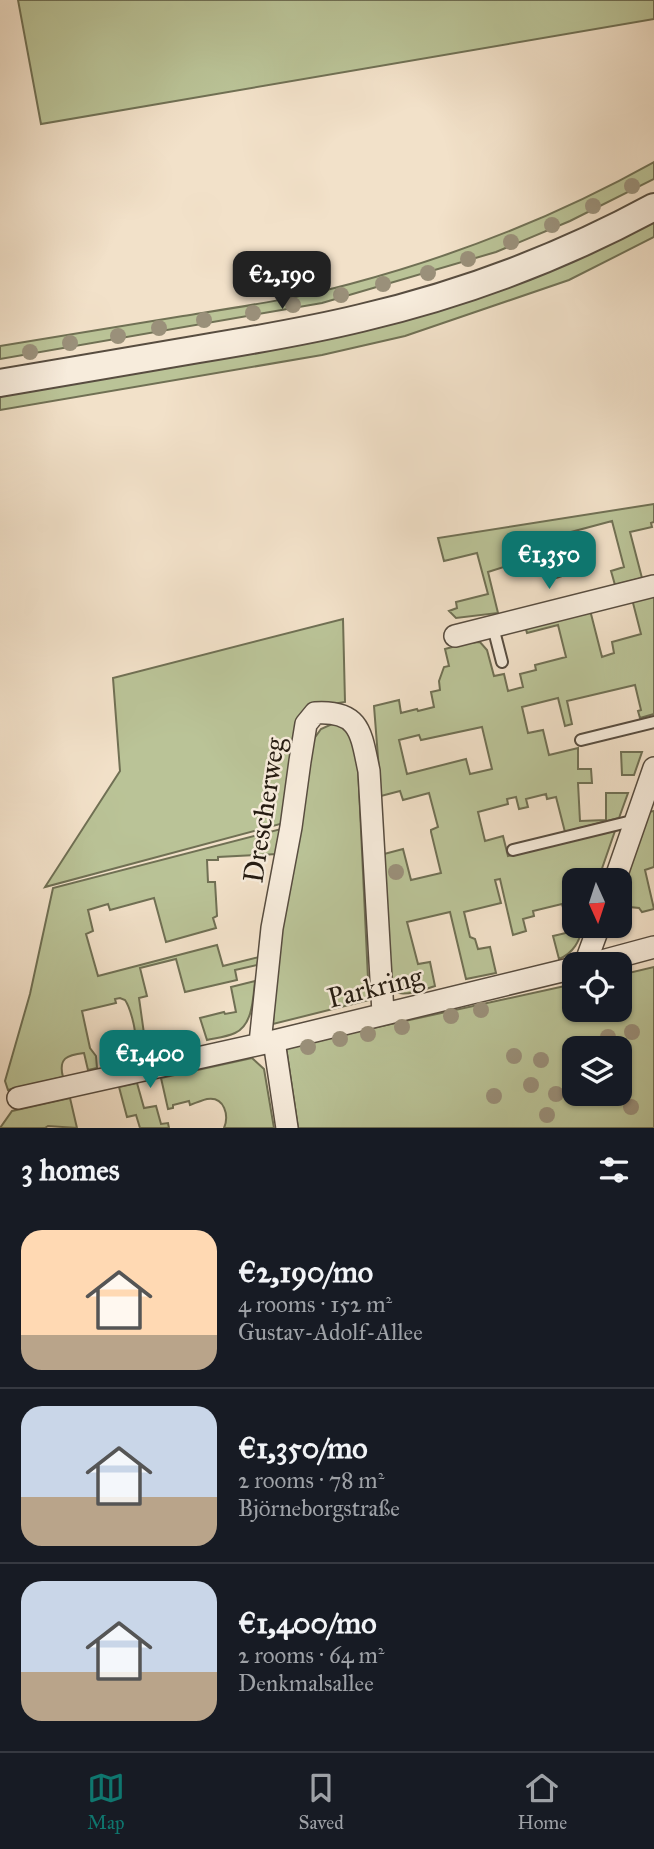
<!DOCTYPE html>
<html lang="en">
<head>
<meta charset="utf-8">
<style>
	body { margin:0; font-family:"IM FELL Great Primer",serif; background:#242831; color:#f1f3f6; height:100vh; display:flex; flex-direction:column; font-size:26px; white-space:nowrap }
	* { box-sizing:border-box; margin:0 }
	p { font-size:23px; color:#9ea1a6 }
	.icon { flex:none; width:38px; height:38px; fill:none; stroke:currentColor; stroke-width:2; stroke-linecap:round; stroke-linejoin:round }
	.map { position:relative; height:1128px; overflow:hidden }
	.drawer { display:flex; flex-direction:column; background:#171b24; flex:1 }
	.drawer>* { flex:none }
	.needle { width:46px; rotate:177deg }
	.fabs { position:absolute; left:562px; top:868px; display:grid; gap:14px }
	.fabs a { display:grid; place-items:center; width:70px; height:70px; border-radius:14px; background:#171b24; box-shadow:0 2px 5px #0004; font-size:35px }
	.price { position:absolute; translate:-50% -60px; padding:0 16px; border-radius:14px; background:#0f766e; color:#fff; font-size:23px; line-height:46px; filter:drop-shadow(0 2px 4px #0008) }
	.price::after { content:''; position:absolute; left:50%; top:42px; width:21px; height:16px; margin-left:-10px; background:inherit; clip-path:polygon(0 0,100% 0,50% 100%) }
	.price.active { background:#222; color:#fff }
	ul { padding:0; list-style:none }
	li { display:flex; align-items:center; gap:21px; height:175px; padding:0 21px }
	li+li { border-top:2px solid #363941 }
	li span { display:grid; place-items:center; flex:none; width:196px; height:140px; border-radius:21px; color:#555 }
	li>.icon { margin-inline-start:auto }
	span .icon { width:84px; height:84px; fill:#fffc; stroke-width:1 }
	li b { font-size:30px }
	h2 { display:flex; justify-content:space-between; align-items:center; height:84px; padding:0 21px; font-size:30px }
	.tab-bar { display:flex; justify-content:space-around; align-items:center; height:98px; border-top:2px solid #363941; background:#171b24; font-size:19px; color:#9ea1a6 }
	.tab-bar a { display:grid; justify-items:center; gap:4px }
	.tab-bar .active { color:#0f766e }
	.map>svg:first-child { display:block }
	.green { fill:#bac397; stroke:#707054; stroke-width:2; fill-rule:evenodd }
	.lines { fill:none; stroke-linecap:round; stroke-linejoin:round }
	.service-casing { stroke:#584d40; stroke-width:14 }
	.minor-casing { stroke:#584d40; stroke-width:24 }
	.tertiary-casing { stroke:#584d40; stroke-width:30 }
	.service { stroke:#f7ecdc; stroke-width:10 }
	.minor { stroke:#f7ecdc; stroke-width:21 }
	.tertiary { stroke:#f7ecdc; stroke-width:26 }
	.tree { fill:#9a907a }
	.labels { text-anchor:middle; dominant-baseline:central; stroke-width:5; stroke-linejoin:round; paint-order:stroke }
	.street-label { font-size:28px; fill:#251c12; stroke:#f7ecdc }
</style>
</head>
<body>
<div class="map">
<svg width="654" height="1128" viewBox="0 0 654 1128">
	<rect width="100%" height="100%" fill="#f2e1c9"/>
	<filter id="stains"><feTurbulence type="fractalNoise" baseFrequency=".00286" numOctaves="4"/><feColorMatrix values="0 0 0 0 .2 0 0 0 0 .09 0 0 0 0 .02 0 0 0 .5 -.17"/></filter>
	<radialGradient id="worn" r=".72"><stop offset=".6" stop-color="#630" stop-opacity="0"/><stop offset="1" stop-color="#630" stop-opacity=".3"/></radialGradient>
	<path class="green" d="M18 0H654V19L41 124Z
		M654 162V179L570 221 496 252 322 303 0 359V346C61 336 122 326 183 316 239 307 295 299 350 284 455 256 559 215 654 162Z
		M654 219V237L569 280 405 336 322 355 0 410V394L447 307 531 279 616 240Z
		M654 504V522L651 523 652 527 630 532 642 578 615 585 611 571 624 567 612 521 571 532 572 534 570 535 572 545 570 546 573 556 561 560 565 575 556 578 552 573 548 561 545 562 542 551 513 559V564L488 572 498 613 456 618 449 611 457 608 456 602 488 594 477 553 444 561 438 538Z
		M654 594V714L640 718 638 711 641 710 635 685 567 701 572 724 565 726 558 698 522 707 528 733 543 730 549 755 578 748V769H591L592 783H578L580 821 606 820V793H628L619 818 565 832 556 797 547 799 546 794 526 799 528 807 519 809 516 797 507 799 508 804 478 812 485 841 503 836 508 856 616 828 598 880H574V926H584C579 941 574 953 559 959L553 936 570 932 562 904 533 911 534 916 523 919 526 931 513 935 500 879 495 880 501 903 464 912 470 937 475 939 478 949 490 947 496 973 466 979 450 912 407 922 418 964 430 962 435 986C427 989 403 997 396 992 391 989 391 982 389 976L384 854 403 849 411 880 441 873 431 832V830L438 827 429 793 403 800 400 791 381 796 374 706 399 700 401 713 417 709 418 711 434 707 431 692 440 690 439 681 444 667 449 666 445 649 467 643 480 642 487 650 494 676 504 674 508 691 523 687 520 674 536 670 535 665 566 657 558 625 527 633 525 626 590 610 602 657 614 653 612 642 641 634 632 599ZM482 727 492 769 470 774 466 759 407 774 399 740 419 735 421 740Z
		M343 619 345 702 321 706 284 823 45 887 120 771 113 678Z
		M332 724 345 727 357 745 369 1000 273 1024 277 948 311 743 321 729Z
		M621 752H642L634 775H622Z
		M654 811V867L645 870 654 909 642 912 639 908 620 906V897L648 812Z
		M281 829 277 854 218 857V860H207L208 882H215L217 916 213 918 216 928 166 942 154 898 110 910 108 904 88 910 93 931 86 934 98 976 217 945 223 966 259 957 257 965 235 970 237 980 185 992 176 959 140 968 147 996 139 998 147 1055 129 1060C130 1052 134 1045 135 1038 136 1029 130 1007 125 1000L120 998 115 999 116 1003 82 1011 90 1048 96 1056 97 1068 88 1070 84 1053C67 1055 58 1058 63 1077L8 1090 5 1081 30 994 53 888Z
		M654 967V1128H298L286 1047 574 984V1010H620V975ZM574 1048H620V1094H574Z
		M255 981C253 998 253 1025 235 1033 226 1037 216 1038 207 1040L200 1018 224 1012 225 1014 236 1012 231 987Z
		M252 1058 264 1069 274 1128H224C229 1116 225 1096 207 1099 203 1100 195 1103 190 1105L189 1101 173 1105V1108L168 1109 161 1078Z
		M137 1083 144 1108 156 1106 161 1124 168 1123 169 1128H140L136 1115 127 1117 119 1087Z
		M70 1098 77 1128 48 1126 45 1128H0L12 1111Z"/>
	<g class="lines">
		<g class="service-casing">
			<path id="service" d="M493 627 502 662
				M581 740 654 722
				M513 850 636 820"/>
		</g>
		<g class="minor-casing">
			<path id="minor" d="M455 636 654 586
				M615 880 654 768
				M585 964 599 926
				M591 964 654 947
				M274 1041 287 1128
				M260 1043 272 928 291 827 300 761 306 724 315 713C361 710 361 734 369 771L383 1013
				M18 1098 274 1041 574 968"/>
		</g>
		<g class="tertiary-casing">
			<path id="tertiary" d="M0 383C66 372 133 360 199 349 254 340 308 331 361 318 463 294 562 257 654 207"/>
		</g>
		<use href="#service" class="service"/>
		<use href="#minor" class="minor"/>
		<use href="#tertiary" class="tertiary"/>
	</g>
	<g class="tree">
		<circle cx="632" cy="186" r="8"/>
		<circle cx="593" cy="206" r="8"/>
		<circle cx="552" cy="225" r="8"/>
		<circle cx="511" cy="242" r="8"/>
		<circle cx="468" cy="259" r="8"/>
		<circle cx="428" cy="273" r="8"/>
		<circle cx="383" cy="284" r="8"/>
		<circle cx="341" cy="295" r="8"/>
		<circle cx="293" cy="305" r="8"/>
		<circle cx="253" cy="313" r="8"/>
		<circle cx="204" cy="320" r="8"/>
		<circle cx="159" cy="328" r="8"/>
		<circle cx="118" cy="336" r="8"/>
		<circle cx="70" cy="343" r="8"/>
		<circle cx="30" cy="352" r="8"/>
		<circle cx="396" cy="872" r="8"/>
		<circle cx="481" cy="1010" r="8"/>
		<circle cx="451" cy="1016" r="8"/>
		<circle cx="402" cy="1027" r="8"/>
		<circle cx="632" cy="1032" r="8"/>
		<circle cx="368" cy="1034" r="8"/>
		<circle cx="608" cy="1037" r="8"/>
		<circle cx="340" cy="1039" r="8"/>
		<circle cx="308" cy="1047" r="8"/>
		<circle cx="514" cy="1056" r="8"/>
		<circle cx="541" cy="1060" r="8"/>
		<circle cx="531" cy="1085" r="8"/>
		<circle cx="556" cy="1094" r="8"/>
		<circle cx="494" cy="1096" r="8"/>
		<circle cx="631" cy="1107" r="8"/>
		<circle cx="547" cy="1115" r="8"/>
	</g>
	<g class="labels">
		<g class="street-label">
			<text transform="translate(264 810) rotate(-81)">Drescherweg</text>
			<text transform="translate(375 987) rotate(-14)">Parkring</text>
		</g>
	</g>
	<rect width="100%" height="100%" filter="url(#stains)"/>
	<rect width="100%" height="100%" fill="url(#worn)"/>
</svg>
<div class="fabs">
<a><svg class="needle" viewBox="-14 -14 28 28"><path d="M0-13l5 13h-10z" fill="#e53935"/><path d="M0 13l5-13h-10z" fill="#9ea1a6"/></svg></a>
<a><svg class="icon" aria-label="locate" viewBox="0 0 24 24"><circle cx="12" cy="12" r="6"/><path d="M12 2v4M12 18v4M2 12h4M18 12h4"/></svg></a>
<a><svg class="icon" aria-label="layers" viewBox="0 0 24 24"><path d="M12 4l9 5-9 5-9-5zM3 14l9 5 9-5"/></svg></a>
</div>
<b class="price active" style="left:282px;top:311px">€2,190</b>
<b class="price" style="left:549px;top:591px">€1,350</b>
<b class="price" style="left:150px;top:1090px">€1,400</b>
</div>
<section class="drawer">
<h2>3 homes<svg class="icon" aria-label="filters" viewBox="0 0 24 24"><path d="M4 7h16M4 17h16"/><circle cx="9" cy="7" r="2"/><circle cx="15" cy="17" r="2"/></svg></h2>
<ul>
<li><span style="background:linear-gradient(#ffd9b3 75%,#b9a48a 0)"><svg class="icon" aria-label="home" viewBox="0 0 24 24"><path d="M3 11l9-7 9 7M6 9v11h12V9"/></svg></span><div><b>€2,190/mo</b><p>4 rooms · 152 m²</p><p>Gustav-Adolf-Allee</p></div></li>
<li><span style="background:linear-gradient(#c9d6e8 65%,#b9a48a 0)"><svg class="icon" aria-label="home" viewBox="0 0 24 24"><path d="M3 11l9-7 9 7M6 9v11h12V9"/></svg></span><div><b>€1,350/mo</b><p>2 rooms · 78 m²</p><p>Björneborgstraße</p></div></li>
<li><span style="background:linear-gradient(#c9d6e8 65%,#b9a48a 0)"><svg class="icon" aria-label="home" viewBox="0 0 24 24"><path d="M3 11l9-7 9 7M6 9v11h12V9"/></svg></span><div><b>€1,400/mo</b><p>2 rooms · 64 m²</p><p>Denkmalsallee</p></div></li>
</ul>
</section>
<nav class="tab-bar">
<a class="active"><svg class="icon" aria-label="map" viewBox="0 0 24 24"><path d="M3 6l6-2 6 2 6-2v14l-6 2-6-2-6 2zM9 4v14M15 6v14"/></svg>Map</a>
<a><svg class="icon" aria-label="saved" viewBox="0 0 24 24"><path d="M7 4h10v16l-5-4-5 4z"/></svg>Saved</a>
<a><svg class="icon" aria-label="home" viewBox="0 0 24 24"><path d="M3 11l9-7 9 7M6 9v11h12V9"/></svg>Home</a>
</nav>
</body>
</html>
